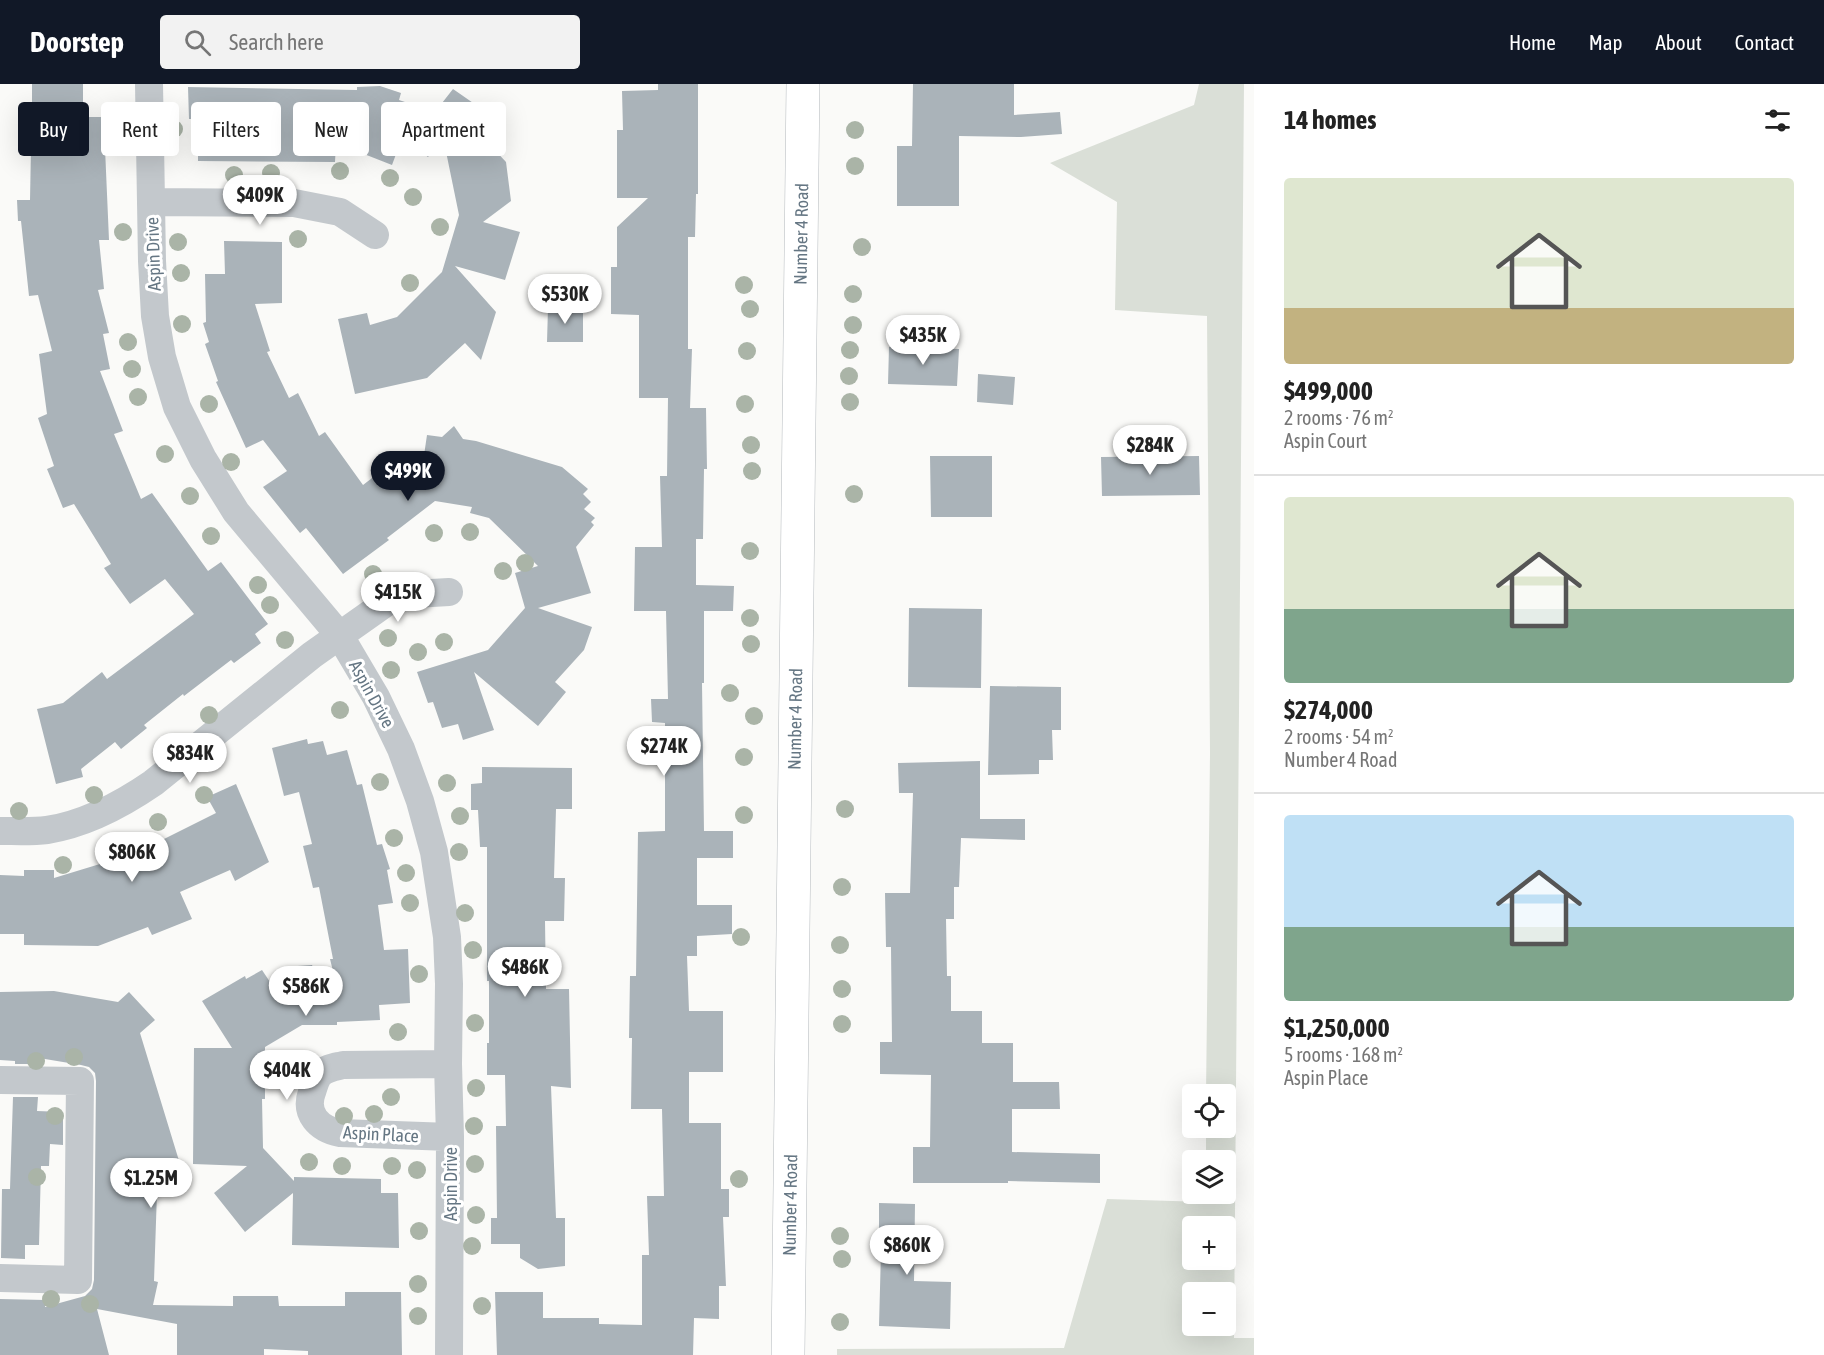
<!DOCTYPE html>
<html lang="en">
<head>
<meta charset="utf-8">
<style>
	body { margin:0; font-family:"Asap Condensed",sans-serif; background:#f2f2f2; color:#222; height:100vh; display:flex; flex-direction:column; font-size:22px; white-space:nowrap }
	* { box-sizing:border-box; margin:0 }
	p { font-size:20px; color:#767676 }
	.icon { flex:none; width:33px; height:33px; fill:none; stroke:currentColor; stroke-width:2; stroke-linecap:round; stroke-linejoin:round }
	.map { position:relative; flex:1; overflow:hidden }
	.drawer { display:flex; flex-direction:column; background:#fff; width:570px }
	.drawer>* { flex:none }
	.guide { position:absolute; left:18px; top:18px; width:570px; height:54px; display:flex; gap:12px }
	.controls { position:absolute; left:1182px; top:1000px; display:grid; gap:12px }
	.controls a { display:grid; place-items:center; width:54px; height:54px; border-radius:6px; background:#fff; box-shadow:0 6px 24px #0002; font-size:30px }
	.price { position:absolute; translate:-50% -51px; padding:0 14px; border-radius:21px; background:#fff; color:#222; font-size:20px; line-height:39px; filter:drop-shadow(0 2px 3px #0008) }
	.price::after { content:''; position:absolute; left:50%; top:36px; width:18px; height:14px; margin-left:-9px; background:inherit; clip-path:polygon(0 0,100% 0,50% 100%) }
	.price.current { background:#111827; color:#fff }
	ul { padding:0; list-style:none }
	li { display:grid; align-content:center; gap:12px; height:318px; padding:0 30px }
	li+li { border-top:2px solid #e0e0e0 }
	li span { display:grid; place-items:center; height:186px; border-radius:6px; color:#555 }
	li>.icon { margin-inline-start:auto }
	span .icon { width:108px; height:108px; fill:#fffc; stroke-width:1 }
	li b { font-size:26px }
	h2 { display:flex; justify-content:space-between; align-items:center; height:72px; padding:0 30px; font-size:26px }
	.chip { padding:0 21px; border-radius:6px; background:#fff; box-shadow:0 6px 24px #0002; font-size:21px; line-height:54px }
	.chip.current { background:#111827; color:#fff }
	header { display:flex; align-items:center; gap:36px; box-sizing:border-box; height:84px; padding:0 30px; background:#111827; color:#fff }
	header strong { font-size:28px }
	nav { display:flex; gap:33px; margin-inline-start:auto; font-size:21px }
	.search { width:420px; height:54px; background:#f2f2f2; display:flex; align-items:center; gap:15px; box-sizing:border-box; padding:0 21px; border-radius:6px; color:#767676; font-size:22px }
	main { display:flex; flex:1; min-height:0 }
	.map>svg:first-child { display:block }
	.green { fill:#dadfd7; fill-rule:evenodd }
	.building { fill:#aab3b9 }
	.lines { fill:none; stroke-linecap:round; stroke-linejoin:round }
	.major-casing { stroke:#b5babe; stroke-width:34 }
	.minor { stroke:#c3c8cc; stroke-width:28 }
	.major { stroke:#fff; stroke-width:33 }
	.tree { fill:#aab4a7 }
	.labels { text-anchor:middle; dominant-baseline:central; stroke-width:6; stroke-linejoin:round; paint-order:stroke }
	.street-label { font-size:18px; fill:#657683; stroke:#fff }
</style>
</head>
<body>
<header>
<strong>Doorstep</strong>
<div class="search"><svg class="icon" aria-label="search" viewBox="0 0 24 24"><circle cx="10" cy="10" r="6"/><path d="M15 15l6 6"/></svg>Search here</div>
<nav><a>Home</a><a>Map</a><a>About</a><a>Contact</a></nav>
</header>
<main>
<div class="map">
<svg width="1254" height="1271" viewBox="0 0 1254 1271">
	<rect width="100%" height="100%" fill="#fafaf8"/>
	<path class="green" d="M1199 0H1244L1234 1254H1254V1271H837V1265L1064 1264 1107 1115 1205 1118V1110H1226V1077H1206V1044H1226V1011H1206L1210 670 1207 232 1115 226 1117 118 1050 79 1194 21ZM1192 1143H1226V1176H1192ZM1192 1209H1226V1242H1192Z"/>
	<path class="building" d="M32 0H83V33H107V64H105L109 156H99L104 205 98 206 109 249 103 250 110 285 100 287 123 347 114 350 141 415 152 409 208 487 221 478 268 540 255 550 261 559 234 579 231 576 184 612 183 610 144 641 147 644 121 665 115 658 81 685 83 693 56 700 37 625 63 619 102 588 107 595 194 530 165 495 130 520 104 484 111 480 74 420 63 424 47 385 54 382 38 334 47 330 39 270 52 267 38 211 29 212 21 137H18L17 116H30L31 64H20L21 22H32Z
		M658 0H698V110H696L695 153H688V265H692L690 324H706L707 385H704L703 455H696V501L734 502 733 527H704V599H702L704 747H733V774H697V821H732V850L697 852V872H687L689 927H723V988H689V1039H721V1105H729V1133H723L726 1202H719V1235L694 1234 693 1271H497L495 1208H543V1234H599V1240L642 1241V1171H649L647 1112H664L662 1025H631L632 954H629L630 892H636L638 748 665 747V639L652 638 651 615H668L666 527H634L635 463H662L660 392H667L668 314H639V231L611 230V183H617V143L648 114H617V46H623L622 7 658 6Z
		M913 0H1014V31L1060 28 1062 50 1021 53 959 52V122H897V62H912Z
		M380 2 401 9 399 16 435 28 453 5 489 30 477 47 506 78 511 117 483 138 520 148 505 196 455 182 496 228 481 276 465 259 427 294 355 310 338 235 367 229 370 241 397 233 442 188 459 131 443 53 428 73 402 54 392 81 336 59 335 78 198 77V35H189L188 3 357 6V3Z
		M224 157 282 158V219L255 220 270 267 267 268 289 314 298 309 319 352 325 348 363 401 389 381 392 384 423 378 427 351 442 353 454 342 463 355 476 357 562 383 588 405 583 410 591 418 584 425 595 434 591 438 594 441 576 463 591 509 538 524 592 543 584 566 555 598 566 608 538 642 474 588 494 646 463 656 458 640 442 644 433 618 428 619 417 588 488 566 525 524 515 489 538 482 489 434 470 429 472 423 435 417 387 454 389 456 343 490 306 444 300 449 263 403 287 387 263 356 246 364 216 298 218 297 205 260 209 258 203 239 206 238 205 190H225Z
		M548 224H583V258H547Z
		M889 263 959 265 957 302 888 300Z
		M978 290 1015 293 1013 321 977 318Z
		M930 372H992V433H931Z
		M1199 372 1200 411 1102 412 1101 373Z
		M909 524 982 525 981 604 908 603Z
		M990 602 1061 603V646H1052L1053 676H1039V690L988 691Z
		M307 655 308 660 323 657 327 671 347 666 357 701 362 700 377 761 382 760 390 785 387 786 393 819 378 821 384 866 408 865 410 919 379 921 380 936 337 938V941H302L265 963V1015H262L263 1064 294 1097V1093L381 1095V1109H398L399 1164 292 1161 293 1109 245 1148 214 1109 247 1082 193 1080 194 964H232L202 917 245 892 246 895 262 886 270 898 283 883 312 881 317 892 333 887 330 875H333L319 803 313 804 303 762 312 760 299 708 284 712 272 664Z
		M980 677V735H1025V756L961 754 959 803H954V835H946L947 892H951V927H982V959H1013V998H1059L1060 1025H1012V1068L1100 1070V1099L1008 1097V1099H913V1063H930L931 991 880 990V958H892L891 863H886L885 809H910L913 709H899L898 679Z
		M482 683 572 684V725H556L554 794H565L564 837H545L546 905H569L571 1004 551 1002 556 1134H565V1182L538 1185 520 1174V1160H491V1134H497L496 1042H506L505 991H487V959H489V897H487V763H480L478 726H471V700L482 699Z
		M236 700 269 778 235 797 230 786 180 808 192 835 152 851 148 843 98 862 24 861V850H0V791L24 792V786H54V794L136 769 134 764 156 754 158 758 216 729 207 713Z
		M54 907 118 918 129 908 155 936 140 949 180 1080 158 1079 154 1197 158 1198 153 1221 233 1222V1212H278L279 1222H345V1208H401L402 1271H308V1267L264 1265V1271H177V1240L97 1225 109 1271H0V1215L45 1216V1223L85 1212 92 1205 94 1196 96 997 95 989 89 983 81 981 39 974V980H15V977L0 976V908Z
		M13 1013H38L37 1027 63 1028V1061L50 1060 49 1082H41L39 1161H25V1175L1 1174 2 1105H10Z
		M879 1119 915 1120 914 1197 951 1198 950 1245 879 1242 881 1167H879Z"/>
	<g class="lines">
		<g class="major-casing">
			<path id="major" d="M788 1271 803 0"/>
		</g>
		<path class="minor" d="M149 0 152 177 155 232 162 273 177 323 203 375 236 428 340 552 376 613 401 665 420 717 434 768 447 853 449 900 448 980 450 1053 449 1271
			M151 118 294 119 340 128 375 151
			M0 747C15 747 32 748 47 746 86 740 121 721 153 699L312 571 397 511 449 508
			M448 980 343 981C335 983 326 984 320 990 316 994 314 1002 312 1008 304 1030 319 1045 340 1049L450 1053
			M0 996 80 997 78 1196 0 1194"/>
		<use href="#major" class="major"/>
	</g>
	<g class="tree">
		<circle cx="174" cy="45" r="9"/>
		<circle cx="855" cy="46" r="9"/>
		<circle cx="855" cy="82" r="9"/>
		<circle cx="340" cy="87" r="9"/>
		<circle cx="271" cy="89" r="9"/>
		<circle cx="234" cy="91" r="9"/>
		<circle cx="390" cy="94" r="9"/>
		<circle cx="413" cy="113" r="9"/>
		<circle cx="440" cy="143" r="9"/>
		<circle cx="123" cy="148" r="9"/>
		<circle cx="298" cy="155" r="9"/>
		<circle cx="178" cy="158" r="9"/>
		<circle cx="862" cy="163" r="9"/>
		<circle cx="181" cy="189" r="9"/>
		<circle cx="410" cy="199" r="9"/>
		<circle cx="744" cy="201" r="9"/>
		<circle cx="853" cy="210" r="9"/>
		<circle cx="750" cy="225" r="9"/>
		<circle cx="182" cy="240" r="9"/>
		<circle cx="853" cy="241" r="9"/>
		<circle cx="128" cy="258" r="9"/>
		<circle cx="850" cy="266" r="9"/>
		<circle cx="747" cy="267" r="9"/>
		<circle cx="132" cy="285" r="9"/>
		<circle cx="849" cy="292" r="9"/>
		<circle cx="138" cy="313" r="9"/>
		<circle cx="850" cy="318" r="9"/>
		<circle cx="209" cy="320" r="9"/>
		<circle cx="745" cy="320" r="9"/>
		<circle cx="751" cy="361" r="9"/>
		<circle cx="165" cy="370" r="9"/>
		<circle cx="231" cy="378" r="9"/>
		<circle cx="752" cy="387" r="9"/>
		<circle cx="854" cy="410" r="9"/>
		<circle cx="190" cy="412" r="9"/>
		<circle cx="470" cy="448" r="9"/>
		<circle cx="434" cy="449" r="9"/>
		<circle cx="211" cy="452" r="9"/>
		<circle cx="750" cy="467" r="9"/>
		<circle cx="525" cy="479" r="9"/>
		<circle cx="503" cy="487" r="9"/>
		<circle cx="373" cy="490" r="9"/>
		<circle cx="258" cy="501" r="9"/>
		<circle cx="270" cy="521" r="9"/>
		<circle cx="750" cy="534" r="9"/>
		<circle cx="388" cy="554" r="9"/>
		<circle cx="285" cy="556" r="9"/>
		<circle cx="444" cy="558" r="9"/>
		<circle cx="751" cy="560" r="9"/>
		<circle cx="418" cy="568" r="9"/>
		<circle cx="391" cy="586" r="9"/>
		<circle cx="730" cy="609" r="9"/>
		<circle cx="340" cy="626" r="9"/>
		<circle cx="209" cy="631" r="9"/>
		<circle cx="754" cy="632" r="9"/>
		<circle cx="165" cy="669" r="9"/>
		<circle cx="744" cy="673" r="9"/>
		<circle cx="380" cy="698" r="9"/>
		<circle cx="447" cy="699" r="9"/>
		<circle cx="94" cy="711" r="9"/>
		<circle cx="204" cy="711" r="9"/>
		<circle cx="845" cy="725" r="9"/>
		<circle cx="19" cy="727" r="9"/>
		<circle cx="744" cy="731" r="9"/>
		<circle cx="460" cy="732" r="9"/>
		<circle cx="158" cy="738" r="9"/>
		<circle cx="394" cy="754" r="9"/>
		<circle cx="110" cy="767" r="9"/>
		<circle cx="459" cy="768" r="9"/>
		<circle cx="63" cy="781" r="9"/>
		<circle cx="406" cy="789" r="9"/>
		<circle cx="842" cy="803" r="9"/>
		<circle cx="410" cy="819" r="9"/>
		<circle cx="465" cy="829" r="9"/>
		<circle cx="741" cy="853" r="9"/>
		<circle cx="840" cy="861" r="9"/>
		<circle cx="473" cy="866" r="9"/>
		<circle cx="419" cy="890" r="9"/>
		<circle cx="842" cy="905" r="9"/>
		<circle cx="475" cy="939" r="9"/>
		<circle cx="842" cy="940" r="9"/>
		<circle cx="398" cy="948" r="9"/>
		<circle cx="74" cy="973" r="9"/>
		<circle cx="36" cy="977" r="9"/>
		<circle cx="476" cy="1004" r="9"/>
		<circle cx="391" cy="1013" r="9"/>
		<circle cx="374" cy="1030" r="9"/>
		<circle cx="55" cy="1032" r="9"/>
		<circle cx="344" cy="1032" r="9"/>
		<circle cx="474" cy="1042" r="9"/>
		<circle cx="309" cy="1078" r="9"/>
		<circle cx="475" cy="1080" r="9"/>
		<circle cx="342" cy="1082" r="9"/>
		<circle cx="392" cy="1082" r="9"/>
		<circle cx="417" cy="1086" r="9"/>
		<circle cx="37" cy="1093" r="9"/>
		<circle cx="739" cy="1095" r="9"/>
		<circle cx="476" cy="1131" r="9"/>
		<circle cx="419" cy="1147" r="9"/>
		<circle cx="840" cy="1152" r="9"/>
		<circle cx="472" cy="1162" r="9"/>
		<circle cx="842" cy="1175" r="9"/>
		<circle cx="418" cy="1200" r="9"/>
		<circle cx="51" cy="1215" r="9"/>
		<circle cx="90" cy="1220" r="9"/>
		<circle cx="482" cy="1222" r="9"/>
		<circle cx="418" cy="1232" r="9"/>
		<circle cx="840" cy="1238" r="9"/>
	</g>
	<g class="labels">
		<g class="street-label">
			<text transform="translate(801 150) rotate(-89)">Number 4 Road</text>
			<text transform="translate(153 170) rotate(-92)">Aspin Drive</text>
			<text transform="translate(372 610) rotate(61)">Aspin Drive</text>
			<text transform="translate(795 635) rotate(-89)">Number 4 Road</text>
			<text transform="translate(381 1050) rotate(3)">Aspin Place</text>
			<text transform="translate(450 1100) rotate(-90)">Aspin Drive</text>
			<text transform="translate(790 1121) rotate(-89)">Number 4 Road</text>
		</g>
	</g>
</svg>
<div class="controls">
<a><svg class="icon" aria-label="locate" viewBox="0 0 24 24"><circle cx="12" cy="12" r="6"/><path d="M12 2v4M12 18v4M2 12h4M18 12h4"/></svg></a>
<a><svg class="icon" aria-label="layers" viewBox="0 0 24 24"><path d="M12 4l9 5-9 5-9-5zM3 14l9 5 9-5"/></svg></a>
<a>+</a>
<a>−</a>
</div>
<b class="price" style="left:260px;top:142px">$409K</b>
<b class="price" style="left:565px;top:241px">$530K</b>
<b class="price" style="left:923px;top:282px">$435K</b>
<b class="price" style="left:1150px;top:392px">$284K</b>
<b class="price current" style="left:408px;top:418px">$499K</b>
<b class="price" style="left:398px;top:539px">$415K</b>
<b class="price" style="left:664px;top:693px">$274K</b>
<b class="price" style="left:190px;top:700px">$834K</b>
<b class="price" style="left:132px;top:799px">$806K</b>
<b class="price" style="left:525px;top:914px">$486K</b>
<b class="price" style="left:306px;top:933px">$586K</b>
<b class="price" style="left:287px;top:1017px">$404K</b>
<b class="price" style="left:151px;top:1125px">$1.25M</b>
<b class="price" style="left:907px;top:1192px">$860K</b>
<div class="guide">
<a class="chip current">Buy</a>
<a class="chip">Rent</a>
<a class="chip">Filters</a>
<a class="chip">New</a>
<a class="chip">Apartment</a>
</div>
</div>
<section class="drawer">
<h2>14 homes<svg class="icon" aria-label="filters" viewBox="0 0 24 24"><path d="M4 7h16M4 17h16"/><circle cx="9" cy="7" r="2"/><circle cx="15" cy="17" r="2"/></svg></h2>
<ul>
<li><span style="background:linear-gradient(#dfe7d0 70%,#c2b280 0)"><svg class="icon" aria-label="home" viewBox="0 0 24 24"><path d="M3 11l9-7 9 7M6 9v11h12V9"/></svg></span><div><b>$499,000</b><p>2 rooms · 76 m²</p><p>Aspin Court</p></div></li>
<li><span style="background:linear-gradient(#dfe7d0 60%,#7fa58c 0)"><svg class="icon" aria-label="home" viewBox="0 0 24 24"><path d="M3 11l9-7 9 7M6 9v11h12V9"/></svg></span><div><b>$274,000</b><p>2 rooms · 54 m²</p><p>Number 4 Road</p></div></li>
<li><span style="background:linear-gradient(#bfe0f5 60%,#7fa58c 0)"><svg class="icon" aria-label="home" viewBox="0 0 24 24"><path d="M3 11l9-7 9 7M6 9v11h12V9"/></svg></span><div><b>$1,250,000</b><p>5 rooms · 168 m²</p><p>Aspin Place</p></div></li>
</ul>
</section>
</main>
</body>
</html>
